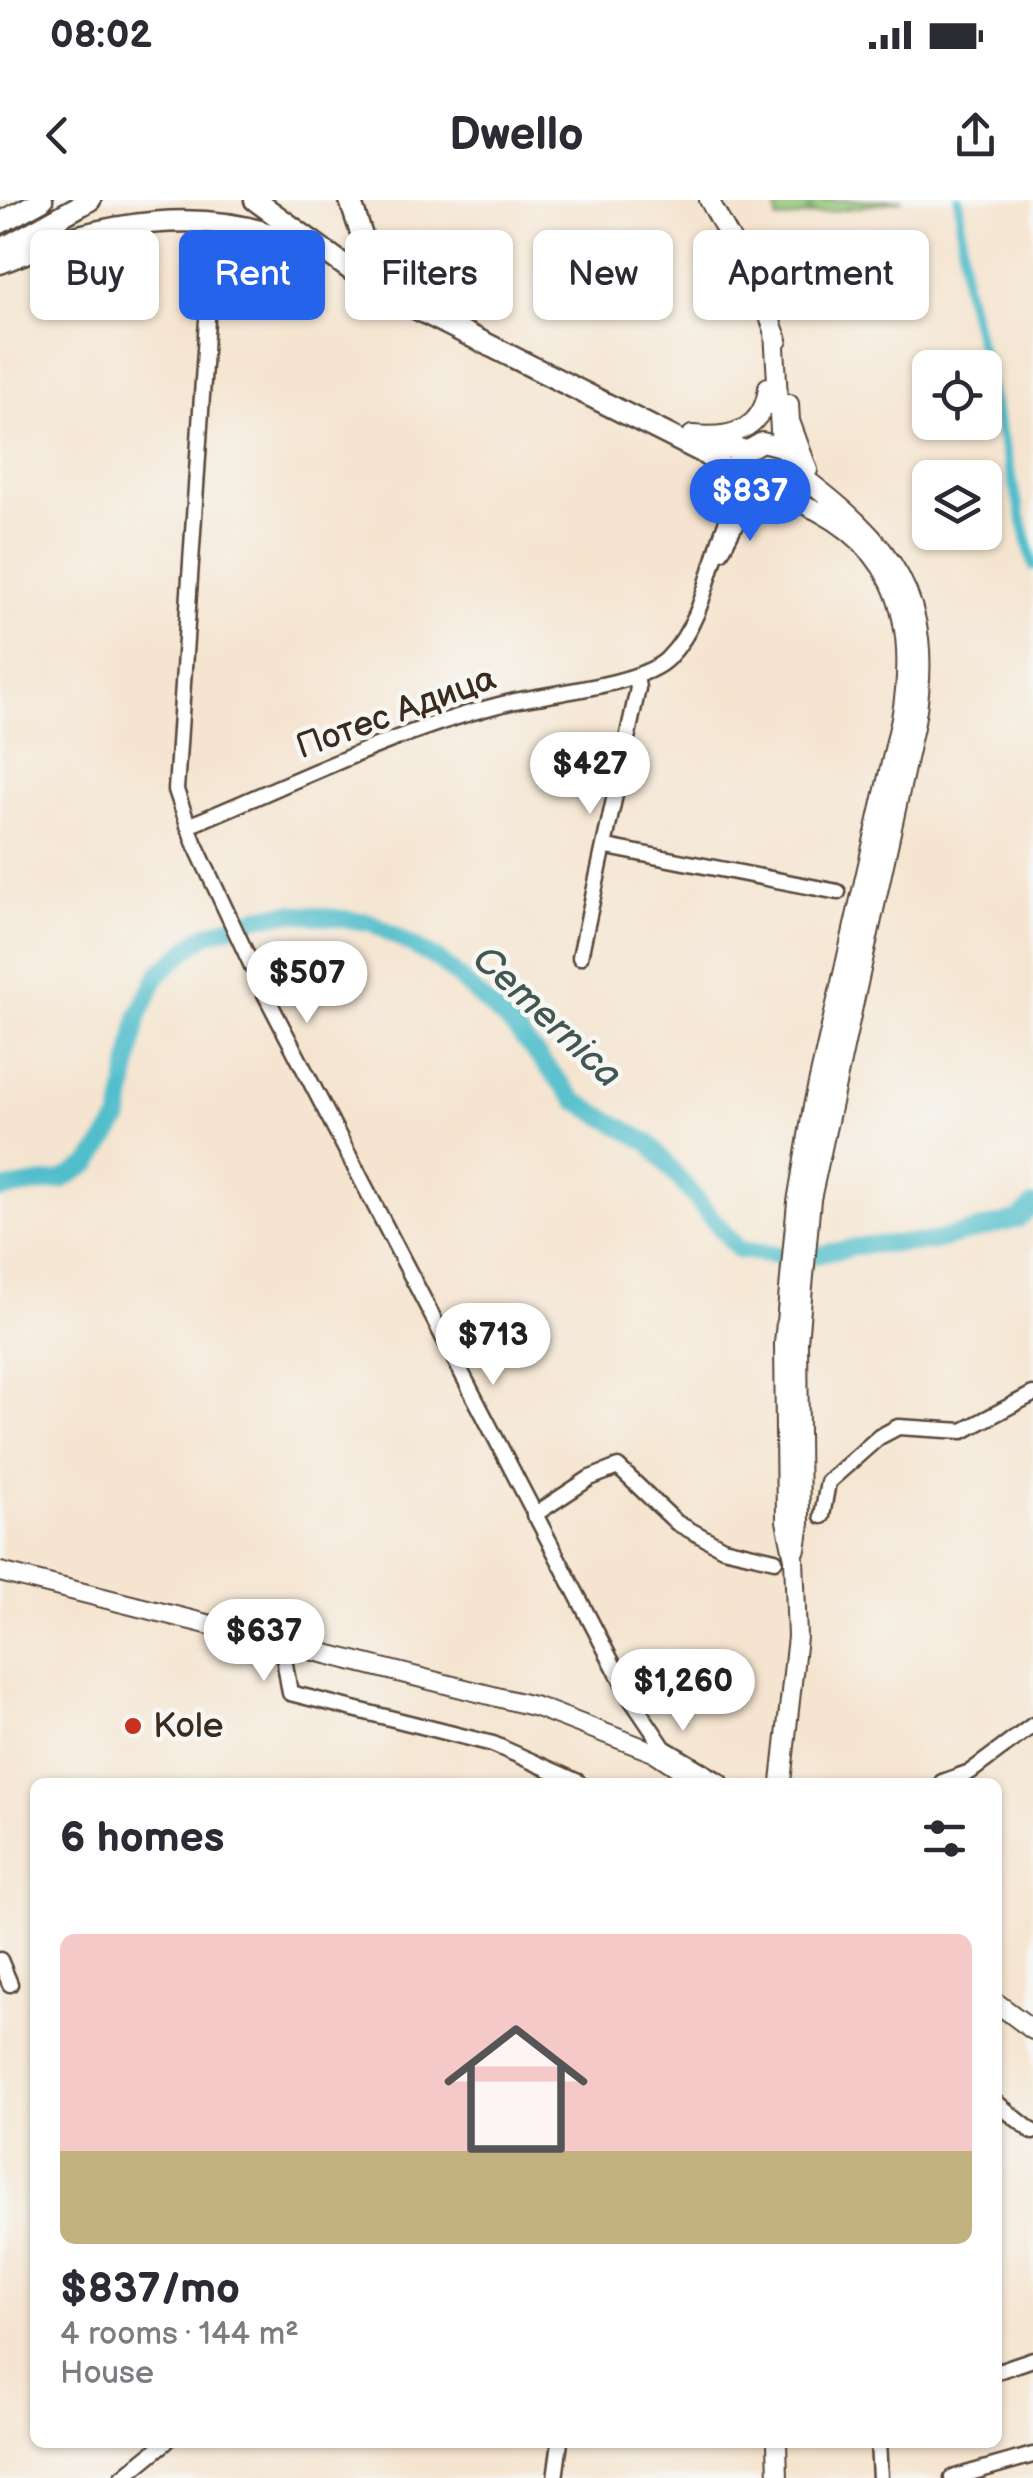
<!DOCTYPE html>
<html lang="en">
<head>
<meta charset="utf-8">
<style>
	body { margin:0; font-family:"Balsamiq Sans",sans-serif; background:#f2f2f3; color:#2b2b33; height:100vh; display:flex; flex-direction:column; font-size:38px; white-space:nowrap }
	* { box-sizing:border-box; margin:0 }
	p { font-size:32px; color:#7c7c81 }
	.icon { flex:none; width:55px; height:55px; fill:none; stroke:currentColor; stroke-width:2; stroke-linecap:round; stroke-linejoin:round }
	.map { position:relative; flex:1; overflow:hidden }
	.side { position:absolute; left:30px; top:1578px; width:972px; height:670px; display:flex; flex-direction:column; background:#fff; border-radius:15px; box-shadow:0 2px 8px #0004 }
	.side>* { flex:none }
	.top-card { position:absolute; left:30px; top:30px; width:975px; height:90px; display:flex; gap:20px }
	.buttons { position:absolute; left:912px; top:150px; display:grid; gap:20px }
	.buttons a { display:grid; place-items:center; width:90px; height:90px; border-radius:15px; background:#fff; box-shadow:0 2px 8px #0004; font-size:50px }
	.price { position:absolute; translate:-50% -85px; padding:0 22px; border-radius:35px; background:#fff; color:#222; font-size:32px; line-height:65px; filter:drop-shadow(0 2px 5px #0008) }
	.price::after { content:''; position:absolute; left:50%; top:60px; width:30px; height:22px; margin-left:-15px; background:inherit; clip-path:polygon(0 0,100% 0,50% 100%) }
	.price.current { background:#2563eb; color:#fff }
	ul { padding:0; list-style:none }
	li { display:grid; align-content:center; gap:20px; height:530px; padding:0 30px }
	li+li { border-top:2px solid #e1e1e2 }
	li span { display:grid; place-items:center; height:310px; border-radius:15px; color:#555 }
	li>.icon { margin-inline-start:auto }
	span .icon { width:180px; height:180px; fill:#fffc; stroke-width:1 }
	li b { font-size:42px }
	h2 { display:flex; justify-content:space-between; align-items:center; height:120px; padding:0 30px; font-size:42px }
	.chip { padding:0 35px; border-radius:15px; background:#fff; box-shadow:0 2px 8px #0004; font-size:35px; line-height:90px }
	.chip.current { background:#2563eb; color:#fff }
	.status { display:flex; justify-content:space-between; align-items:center; height:70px; padding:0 50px; background:#fff; direction:ltr }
	.status svg { height:28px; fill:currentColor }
	header { display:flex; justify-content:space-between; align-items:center; height:130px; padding:0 30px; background:#fff; font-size:45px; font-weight:700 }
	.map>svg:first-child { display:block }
	.cemetery { fill:url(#cemetery-stones); stroke:#66794c; stroke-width:2.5 }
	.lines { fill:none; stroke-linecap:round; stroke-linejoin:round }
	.canal { stroke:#51becb; stroke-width:10 }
	.river { stroke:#51becb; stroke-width:18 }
	.minor-casing { stroke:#574639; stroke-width:19 }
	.major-casing { stroke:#574639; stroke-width:22 }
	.highway-casing { stroke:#574639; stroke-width:25 }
	.minor { stroke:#fff; stroke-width:14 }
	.major { stroke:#fff; stroke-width:18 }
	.highway { stroke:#fff; stroke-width:20 }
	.poi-dot { fill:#c8321e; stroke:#f6f6f2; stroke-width:4 }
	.labels { text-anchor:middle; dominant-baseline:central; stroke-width:9; stroke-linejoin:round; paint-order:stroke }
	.street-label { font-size:35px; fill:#3b2a1e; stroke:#f6f6f2 }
	.poi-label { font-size:35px; fill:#3b2a1e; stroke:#f6f6f2; text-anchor:start }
	.water-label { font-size:38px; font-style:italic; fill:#425652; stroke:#f6f6f2 }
</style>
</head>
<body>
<div class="status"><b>08:02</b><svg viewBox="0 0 49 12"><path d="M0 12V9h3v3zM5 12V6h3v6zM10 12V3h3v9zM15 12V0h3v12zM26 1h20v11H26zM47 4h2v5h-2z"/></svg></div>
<header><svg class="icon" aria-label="back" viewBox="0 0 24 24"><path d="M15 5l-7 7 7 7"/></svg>Dwello<svg class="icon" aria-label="share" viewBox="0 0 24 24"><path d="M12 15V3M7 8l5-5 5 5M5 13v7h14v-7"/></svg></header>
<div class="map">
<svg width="1033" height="2278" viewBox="0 0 1033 2278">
	<defs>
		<pattern id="cemetery-stones" width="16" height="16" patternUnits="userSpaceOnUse" patternTransform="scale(2.5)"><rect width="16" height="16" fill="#92c879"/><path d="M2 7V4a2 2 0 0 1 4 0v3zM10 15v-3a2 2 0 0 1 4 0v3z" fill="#78a363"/></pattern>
	</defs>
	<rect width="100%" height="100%" fill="#f6f6f2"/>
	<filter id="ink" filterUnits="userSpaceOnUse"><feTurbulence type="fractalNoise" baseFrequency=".01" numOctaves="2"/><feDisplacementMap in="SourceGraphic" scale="20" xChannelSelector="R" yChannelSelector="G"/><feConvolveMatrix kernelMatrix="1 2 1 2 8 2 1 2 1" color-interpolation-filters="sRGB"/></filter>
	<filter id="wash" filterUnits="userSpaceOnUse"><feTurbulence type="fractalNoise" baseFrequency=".0048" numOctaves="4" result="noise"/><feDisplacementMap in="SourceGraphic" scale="40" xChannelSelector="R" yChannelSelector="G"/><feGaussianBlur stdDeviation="2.25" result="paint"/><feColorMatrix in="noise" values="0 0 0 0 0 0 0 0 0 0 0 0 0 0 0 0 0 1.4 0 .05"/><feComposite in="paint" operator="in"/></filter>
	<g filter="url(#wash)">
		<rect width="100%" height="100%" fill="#f5e4cf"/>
		<path class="cemetery" d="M775 0H903L777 20Z"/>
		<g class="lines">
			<path class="canal" d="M959 0 965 84 1033 366"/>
			<path class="river" d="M0 990 62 980 90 964 120 919 138 817 159 773 205 735 261 716 291 713 370 722 440 761 512 826 576 901 649 943 739 1050 801 1058 866 1045 930 1042 1019 1019 1033 1005"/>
		</g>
	</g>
	<g filter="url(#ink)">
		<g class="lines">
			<g class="minor-casing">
				<path id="minor" d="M210 74 176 590 194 642 265 794 631 1499 664 1548 721 1582
					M721 352 734 327 757 302
					M188 626C295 582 403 527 515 501 552 493 644 484 668 458 712 413 709 343 741 292
					M607 647 838 692
					M580 757 638 488 636 476
					M534 1315 590 1278 618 1267 677 1323 723 1348 775 1360
					M822 1316 828 1282 879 1237 898 1227 963 1231 1033 1194
					M281 1441 290 1493 493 1544 578 1582
					M942 1582 970 1572 1033 1525
					M0 1760 10 1784
					M998 1904 1033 1932
					M998 2171 1033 2159
					M878 2242 880 2278
					M122 2278 166 2242
					M555 2278 560 2242
					M952 2278 1033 2255"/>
			</g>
			<g class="major-casing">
				<path id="major" d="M709 0 759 91 778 140
					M774 131 781 247 791 257 794 278C786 301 767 308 745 296L733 274 739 255 762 242 781 247
					M789 204 790 221 808 270
					M692 235C731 239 764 230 768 187
					M795 271C892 343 937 396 915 522L811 999 798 1142 800 1323 796 1349
					M0 1372 537 1507 656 1553 700 1582
					M781 1582 797 1437 794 1359 786 1321 784 1144 797 1002 813 906 901 519C920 412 891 334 783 296
					M998 1804 1033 1830
					M777 2242 778 2278"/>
			</g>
			<g class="highway-casing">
				<path id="highway" d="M255 0 377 89 702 252 733 274
					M350 0 375 75
					M0 23 42 0
					M0 50 90 0
					M0 63C96 23 211 0 306 49
					M697 242 743 250"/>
			</g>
			<use href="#minor" class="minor"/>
			<use href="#major" class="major"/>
			<use href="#highway" class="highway"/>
		</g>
	</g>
	<circle class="poi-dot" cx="133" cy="1526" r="10"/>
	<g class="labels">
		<g class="street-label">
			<text transform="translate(396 513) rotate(-20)">Потес Адица</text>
		</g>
		<g class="poi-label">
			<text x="153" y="1526">Kole</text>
		</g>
		<g class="water-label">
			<text transform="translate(547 817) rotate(43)">Cemernica</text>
		</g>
	</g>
</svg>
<div class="buttons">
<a><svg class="icon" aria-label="locate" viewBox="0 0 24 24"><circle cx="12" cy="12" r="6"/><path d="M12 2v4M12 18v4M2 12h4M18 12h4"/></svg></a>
<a><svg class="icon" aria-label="layers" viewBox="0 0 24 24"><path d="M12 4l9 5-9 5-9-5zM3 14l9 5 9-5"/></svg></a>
</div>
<b class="price current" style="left:750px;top:344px">$837</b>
<b class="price" style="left:590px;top:617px">$427</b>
<b class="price" style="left:307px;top:826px">$507</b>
<b class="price" style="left:493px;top:1188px">$713</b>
<b class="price" style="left:264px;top:1484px">$637</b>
<b class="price" style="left:683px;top:1534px">$1,260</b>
<div class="top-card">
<a class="chip">Buy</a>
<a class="chip current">Rent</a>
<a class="chip">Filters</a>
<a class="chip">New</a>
<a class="chip">Apartment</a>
</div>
<section class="side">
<h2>6 homes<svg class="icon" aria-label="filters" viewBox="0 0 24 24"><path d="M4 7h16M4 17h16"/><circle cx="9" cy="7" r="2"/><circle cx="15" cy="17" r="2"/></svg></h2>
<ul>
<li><span style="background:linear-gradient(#f6c9c9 70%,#c2b280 0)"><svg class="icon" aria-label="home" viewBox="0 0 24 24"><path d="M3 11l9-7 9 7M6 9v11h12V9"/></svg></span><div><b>$837/mo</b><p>4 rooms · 144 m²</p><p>House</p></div></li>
</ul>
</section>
</div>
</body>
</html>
